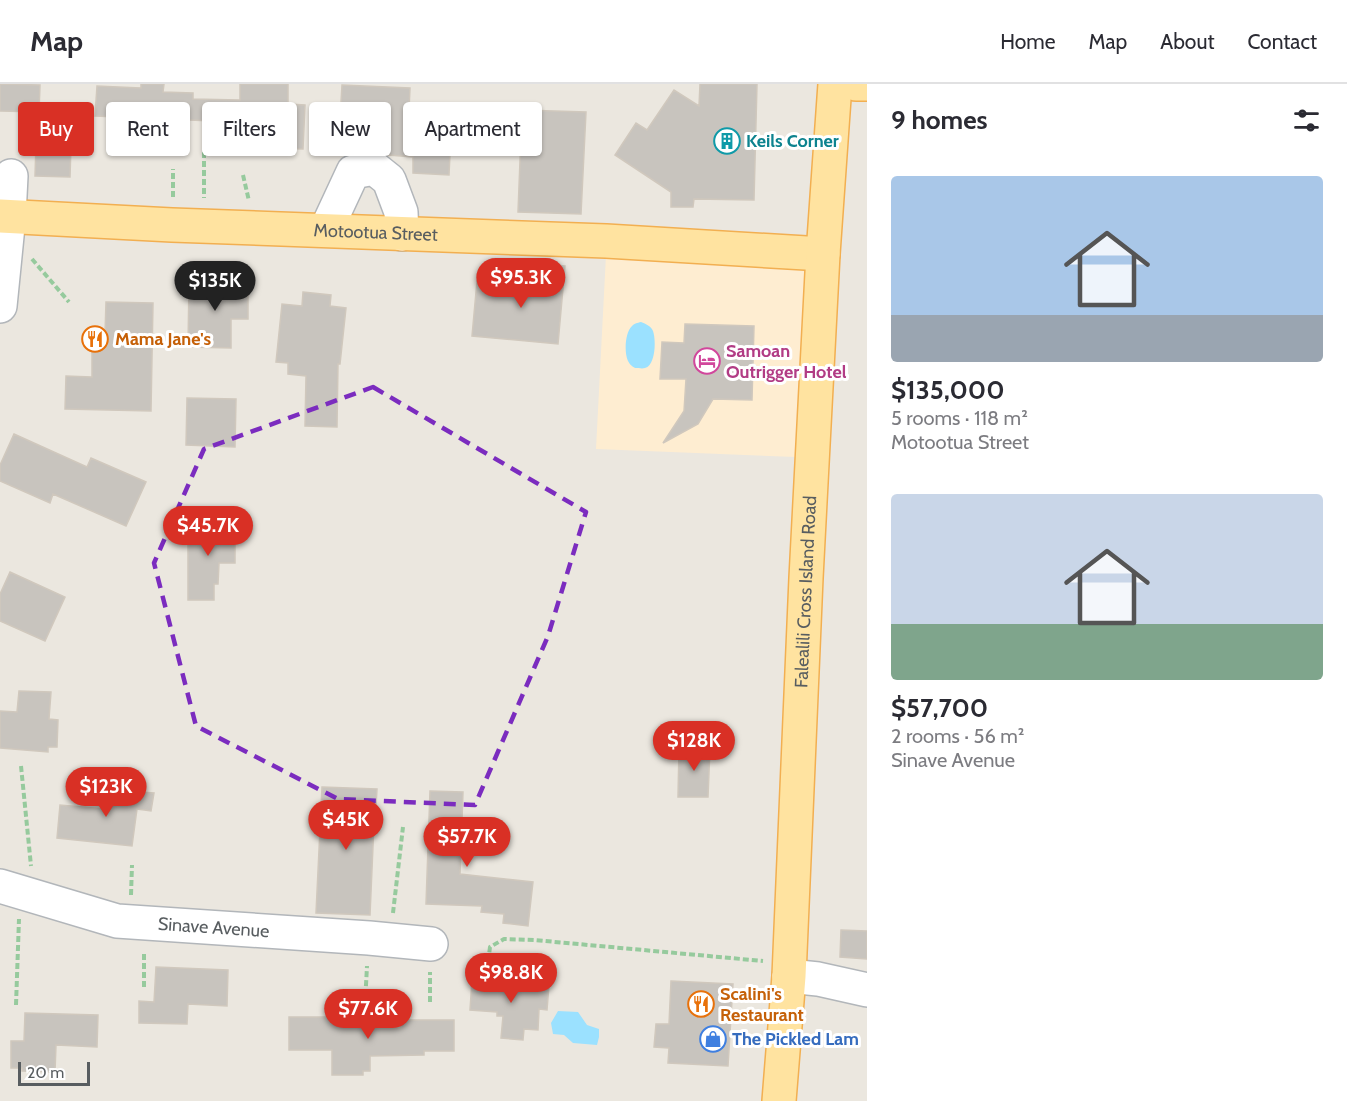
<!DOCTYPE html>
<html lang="en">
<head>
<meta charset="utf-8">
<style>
	body { margin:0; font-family:Cabin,sans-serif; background:#f7f7f7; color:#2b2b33; height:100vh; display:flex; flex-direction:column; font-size:22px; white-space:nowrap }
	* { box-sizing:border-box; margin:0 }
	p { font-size:20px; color:#7c7c81 }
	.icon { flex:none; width:33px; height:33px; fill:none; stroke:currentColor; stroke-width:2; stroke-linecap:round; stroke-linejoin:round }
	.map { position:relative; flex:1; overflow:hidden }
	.panel { display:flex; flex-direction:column; background:#fff; width:480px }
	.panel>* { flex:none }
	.banner { position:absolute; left:18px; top:18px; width:570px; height:54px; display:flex; gap:12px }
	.scale { position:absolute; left:18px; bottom:15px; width:72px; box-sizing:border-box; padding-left:6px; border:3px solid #585d60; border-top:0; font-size:16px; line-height:21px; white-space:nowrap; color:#585d60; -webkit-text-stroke:4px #fff; paint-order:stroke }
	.price { position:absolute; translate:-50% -51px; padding:0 14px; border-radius:21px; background:#d93025; color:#fff; font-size:20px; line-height:39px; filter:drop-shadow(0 2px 3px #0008) }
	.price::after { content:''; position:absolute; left:50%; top:36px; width:18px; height:14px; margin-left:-9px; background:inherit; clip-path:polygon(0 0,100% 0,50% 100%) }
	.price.active { background:#222; color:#fff }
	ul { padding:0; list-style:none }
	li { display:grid; align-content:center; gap:12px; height:318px; padding:0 24px }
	li span { display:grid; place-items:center; height:186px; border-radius:6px; color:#555 }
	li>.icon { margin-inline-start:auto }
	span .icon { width:108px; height:108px; fill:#fffc; stroke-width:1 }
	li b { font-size:26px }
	h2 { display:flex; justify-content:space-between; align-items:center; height:72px; padding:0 24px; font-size:26px }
	.pill { padding:0 21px; border-radius:6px; background:#fff; box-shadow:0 2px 4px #0004; font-size:21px; line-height:54px }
	.pill.active { background:#d93025; color:#fff }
	header { display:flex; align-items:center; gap:36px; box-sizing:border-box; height:84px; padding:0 30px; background:#fff; border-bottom:2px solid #e1e1e2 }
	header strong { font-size:28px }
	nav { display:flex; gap:33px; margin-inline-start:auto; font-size:21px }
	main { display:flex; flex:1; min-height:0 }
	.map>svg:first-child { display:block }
	.commercial { fill:#feedd1 }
	.water { fill:#9be1ff }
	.building { fill:#c8c4be; stroke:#d0c8bd; stroke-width:1.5 }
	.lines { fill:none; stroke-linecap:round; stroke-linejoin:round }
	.minor-casing { stroke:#b2b6ba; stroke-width:36 }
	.major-casing { stroke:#f2af51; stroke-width:36 }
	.path { stroke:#96ca9d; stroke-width:4; stroke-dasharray:6 3; stroke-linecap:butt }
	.minor { stroke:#fff; stroke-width:33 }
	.major { stroke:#ffe3a0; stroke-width:33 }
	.marked { fill:none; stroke:#7b2cbf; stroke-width:4.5; stroke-dasharray:12 8; stroke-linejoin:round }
	.labels { text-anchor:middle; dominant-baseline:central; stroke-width:6; stroke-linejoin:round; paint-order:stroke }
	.culture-label { font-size:18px; font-weight:bold; fill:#0d838f; stroke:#fff; text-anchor:start }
	.street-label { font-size:18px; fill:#585d60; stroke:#fff }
	.food-label { font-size:18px; font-weight:bold; fill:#c56008; stroke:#fff; text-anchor:start }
	.hotel-label { font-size:18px; font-weight:bold; fill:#b23c85; stroke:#fff; text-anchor:start }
	.shop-label { font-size:18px; font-weight:bold; fill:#366cbe; stroke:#fff; text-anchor:start }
</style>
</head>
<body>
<header>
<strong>Map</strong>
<nav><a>Home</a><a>Map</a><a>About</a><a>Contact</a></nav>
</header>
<main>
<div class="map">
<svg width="867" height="1017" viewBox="0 0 867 1017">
	<rect width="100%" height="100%" fill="#ebe7df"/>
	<path class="commercial" d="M606 171 808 181 796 373 596 365Z"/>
	<path class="water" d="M641 238C646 240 651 242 653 247 656 255 656 281 645 284 642 285 639 284 635 284 632 282 630 281 628 277 624 269 625 248 632 242 635 239 637 239 641 238Z
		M558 927 578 928 587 941 599 945V953L597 961 573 959 564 951 553 950 551 939Z"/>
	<path class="building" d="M0 0 40 1 39 28 0 27Z
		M141 0H164L163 8 193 9V15L240 16V0H288V20L305 21 303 65 212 62 213 37 95 32 97 2 141 4Z
		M700 0H757L754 116 694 115 693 123H671V108L615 71 636 39 647 46 674 6 699 22Z
		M342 1 410 4 409 26 452 28 449 91 413 89V73L388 71 378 66H370L350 69H338Z
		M522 26 586 28 581 130 518 128Z
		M36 60 71 61 70 93 35 92Z
		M543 180 565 182 558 260 472 252 477 197 540 203Z
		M189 198 248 199V235H231V264L188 263Z
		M303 208 331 211 330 222 346 224 340 280H338L337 343 305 342 306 292 288 290V279L276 278 282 220 302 222Z
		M106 218 153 219 151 327 65 325 66 292 92 293V250H105Z
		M685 240 754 242 752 316 713 315 698 340 663 359 684 327 686 295H660L662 258 684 259Z
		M187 314 236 315 235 363 186 361Z
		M14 350 87 383 91 374 146 398 126 442 53 410 50 419 0 397V381Z
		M188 440H235V479H219L218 500H214V516H188Z
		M10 488 65 513 45 557 0 537V510Z
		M19 607 51 608 49 635 58 636 57 663H48V668L0 664V627L17 628Z
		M679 663 710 664 708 713H678Z
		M108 700 141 704 140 708 154 709 151 727 137 725 132 762 57 754 60 721 105 725Z
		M322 703 377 705 375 739H374L370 831 316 829Z
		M430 707 463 708 460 790 533 798 528 842 503 839 504 830 481 828 482 822 426 820Z
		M841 846 867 847V875L840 873Z
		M156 883 228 886 227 922 188 920 187 940 139 939V917L154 918Z
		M472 896 549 901 547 926 539 925 538 946 524 945 523 956 501 954 503 932H497V928L470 926Z
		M671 897 733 900 728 982 668 979 669 964 654 963 656 940H669Z
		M25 929 98 931 97 963 56 961 55 988 22 987V984H11V957H24Z
		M289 933H362V944H401V936H454V967H424V971L370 972V987H363V991H332V966H289Z"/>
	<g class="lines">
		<g class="minor-casing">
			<g id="minor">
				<path d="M326 146 353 88 374 84 389 96 401 128 402 150"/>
				<path d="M0 222 9 132 11 92"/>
				<path id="s1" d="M0 802 117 837 369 854 431 860"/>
				<path d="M789 892 818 895 867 906"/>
			</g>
		</g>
		<g class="major-casing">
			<g id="major">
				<path d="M856 0H867"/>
				<path id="s2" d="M0 132 172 141 606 157 823 170"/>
				<path id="s3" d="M779 1017 789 892 806 494 823 170 835 0"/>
			</g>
		</g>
		<path class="path" d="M204 59V114
			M243 91 249 117
			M173 113V85
			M32 175 69 218
			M21 682 31 782
			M131 811 132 781
			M393 829 403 743
			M487 886 490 863 504 855 534 856 763 877
			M144 903V867
			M430 918V888
			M365 920 367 882
			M16 921 19 835"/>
		<use href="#minor" class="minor"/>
		<use href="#major" class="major"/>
	</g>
	<path class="marked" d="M373 303 586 428 548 552 475 721 338 715 196 642 154 479 204 365Z"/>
	<defs>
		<g id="building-ring" transform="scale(1.35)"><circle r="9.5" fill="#fff" stroke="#0f9aa8" stroke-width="1.5"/><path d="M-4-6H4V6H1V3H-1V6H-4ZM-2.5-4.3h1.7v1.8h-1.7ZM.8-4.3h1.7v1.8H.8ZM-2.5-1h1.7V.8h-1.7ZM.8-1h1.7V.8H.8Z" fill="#0f9aa8"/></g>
		<g id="restaurant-ring" transform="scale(1.35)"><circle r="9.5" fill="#fff" stroke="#e8710a" stroke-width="1.5"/><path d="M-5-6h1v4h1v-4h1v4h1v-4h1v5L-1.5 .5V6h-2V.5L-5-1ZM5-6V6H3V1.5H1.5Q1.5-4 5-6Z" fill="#e8710a"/></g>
		<g id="hotel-ring" transform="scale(1.35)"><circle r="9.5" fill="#fff" stroke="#d1479c" stroke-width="1.5"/><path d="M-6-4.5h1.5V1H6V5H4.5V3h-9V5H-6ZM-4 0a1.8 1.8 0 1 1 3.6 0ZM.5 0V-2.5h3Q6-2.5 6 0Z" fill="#d1479c"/></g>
		<g id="shop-ring" transform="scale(1.35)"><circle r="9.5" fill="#fff" stroke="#3f7fe0" stroke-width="1.5"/><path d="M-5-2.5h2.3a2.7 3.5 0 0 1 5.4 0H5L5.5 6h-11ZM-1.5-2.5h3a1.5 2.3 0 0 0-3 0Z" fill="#3f7fe0"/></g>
	</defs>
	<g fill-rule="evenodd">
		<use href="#building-ring" x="727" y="57"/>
		<use href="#restaurant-ring" x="95" y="255"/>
		<use href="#hotel-ring" x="707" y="277"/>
		<use href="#restaurant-ring" x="701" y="920"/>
		<use href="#shop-ring" x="713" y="955"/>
	</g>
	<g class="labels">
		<g class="culture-label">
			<text x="746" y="57">Keils Corner</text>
		</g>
		<g class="street-label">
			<text stroke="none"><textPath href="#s2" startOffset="376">Motootua Street</textPath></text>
			<text stroke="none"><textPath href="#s3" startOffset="510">Falealili Cross Island Road</textPath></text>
			<text stroke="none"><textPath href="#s1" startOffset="219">Sinave Avenue</textPath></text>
		</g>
		<g class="food-label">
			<text x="115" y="255">Mama Jane's</text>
			<text x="720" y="910">Scalini's<tspan x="720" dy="21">Restaurant</tspan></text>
		</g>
		<g class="hotel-label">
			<text x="726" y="267">Samoan<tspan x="726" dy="21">Outrigger Hotel</tspan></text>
		</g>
		<g class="shop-label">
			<text x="732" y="955">The Pickled Lam</text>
		</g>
	</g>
</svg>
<div class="scale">20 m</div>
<b class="price" style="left:521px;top:225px">$95.3K</b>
<b class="price active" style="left:215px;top:228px">$135K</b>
<b class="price" style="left:208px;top:473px">$45.7K</b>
<b class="price" style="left:694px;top:688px">$128K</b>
<b class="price" style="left:106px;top:734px">$123K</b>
<b class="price" style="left:346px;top:767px">$45K</b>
<b class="price" style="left:467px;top:784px">$57.7K</b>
<b class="price" style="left:511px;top:920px">$98.8K</b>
<b class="price" style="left:368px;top:956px">$77.6K</b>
<div class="banner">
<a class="pill active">Buy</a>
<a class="pill">Rent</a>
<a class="pill">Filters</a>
<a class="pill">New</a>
<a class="pill">Apartment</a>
</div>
</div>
<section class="panel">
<h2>9 homes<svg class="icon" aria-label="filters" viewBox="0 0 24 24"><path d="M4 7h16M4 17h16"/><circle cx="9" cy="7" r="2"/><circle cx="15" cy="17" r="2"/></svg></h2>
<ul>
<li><span style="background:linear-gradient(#a9c7e8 75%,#9aa5b1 0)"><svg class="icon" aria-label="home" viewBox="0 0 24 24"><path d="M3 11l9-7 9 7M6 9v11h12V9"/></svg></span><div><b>$135,000</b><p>5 rooms · 118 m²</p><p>Motootua Street</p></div></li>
<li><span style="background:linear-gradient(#c9d6e8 70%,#7fa58c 0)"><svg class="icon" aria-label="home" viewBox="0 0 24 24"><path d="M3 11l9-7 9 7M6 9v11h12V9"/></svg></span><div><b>$57,700</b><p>2 rooms · 56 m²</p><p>Sinave Avenue</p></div></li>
</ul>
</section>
</main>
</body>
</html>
